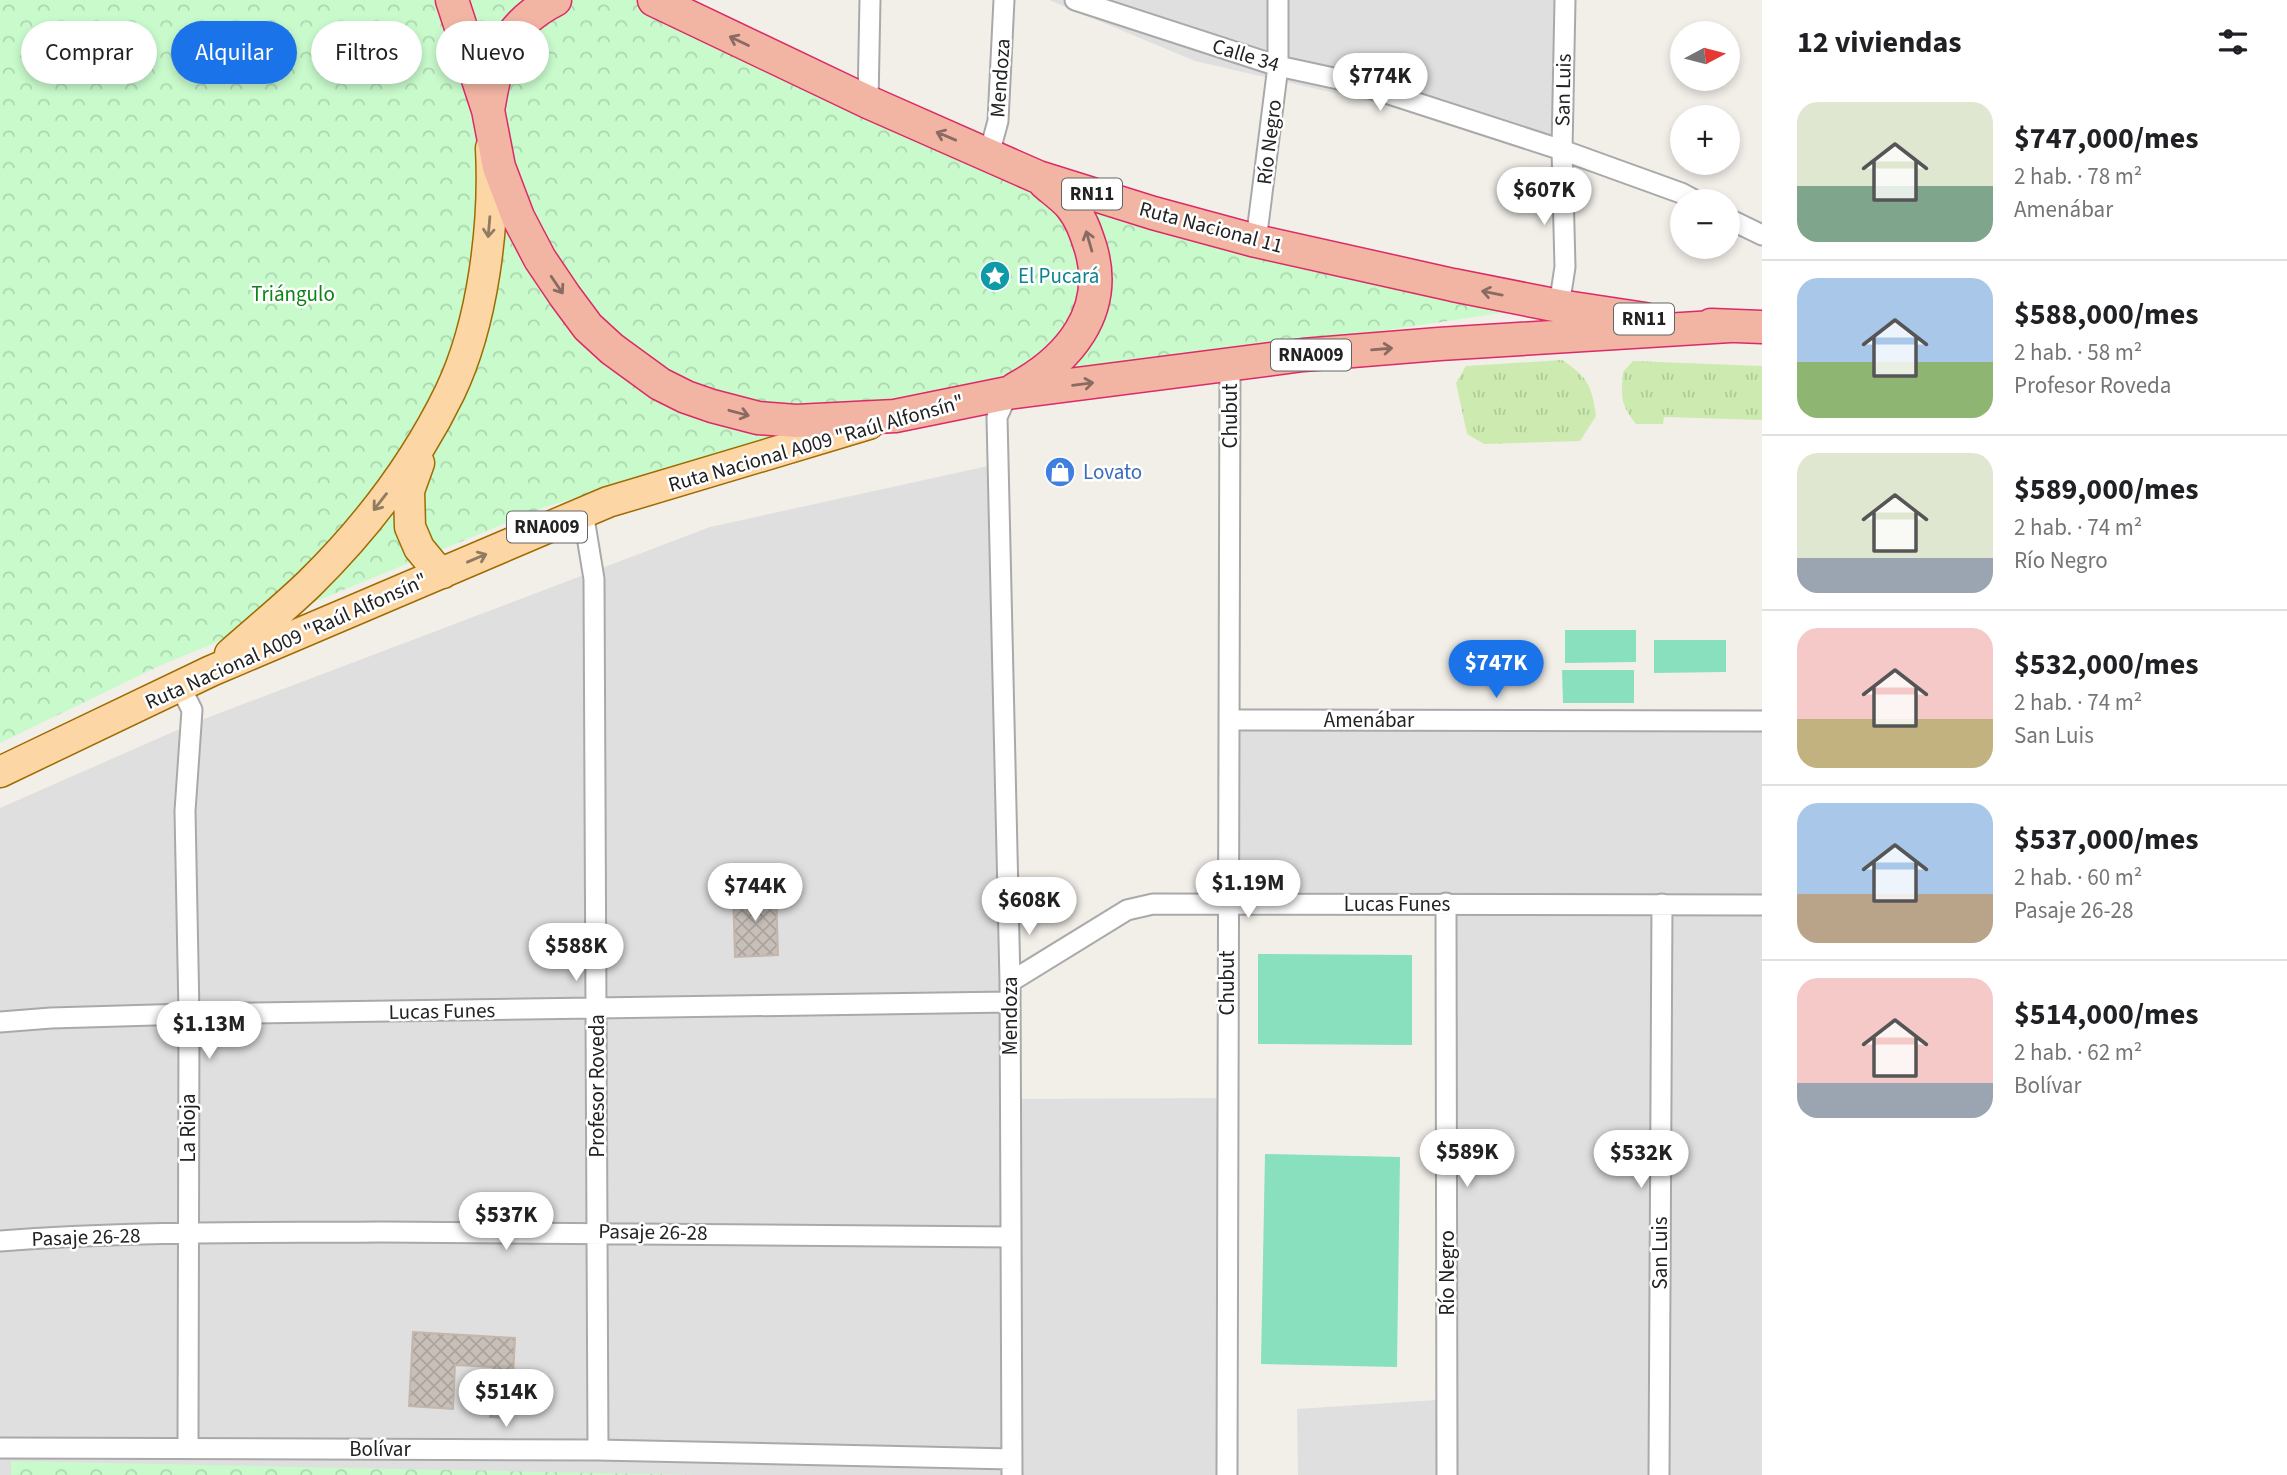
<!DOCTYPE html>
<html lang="es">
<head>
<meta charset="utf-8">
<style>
	body { margin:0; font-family:"Source Sans 3",sans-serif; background:#f2f2f2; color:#202124; height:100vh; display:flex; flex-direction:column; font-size:26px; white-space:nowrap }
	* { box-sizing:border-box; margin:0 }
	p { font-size:23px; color:#757577 }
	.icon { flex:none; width:38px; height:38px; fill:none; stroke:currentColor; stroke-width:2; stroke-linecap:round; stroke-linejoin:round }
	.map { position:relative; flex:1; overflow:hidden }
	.side { display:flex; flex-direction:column; background:#fff; width:525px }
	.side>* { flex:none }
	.top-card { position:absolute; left:21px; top:21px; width:665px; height:63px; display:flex; gap:14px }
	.needle { width:46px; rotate:83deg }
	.controls { position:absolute; left:1670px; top:21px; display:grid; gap:14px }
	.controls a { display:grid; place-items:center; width:70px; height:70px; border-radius:50%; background:#fff; box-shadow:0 4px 10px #0003; font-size:35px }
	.price { position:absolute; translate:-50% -60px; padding:0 16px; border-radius:24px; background:#fff; color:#222; font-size:23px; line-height:46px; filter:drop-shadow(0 2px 4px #0008) }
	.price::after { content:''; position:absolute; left:50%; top:42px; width:21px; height:16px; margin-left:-10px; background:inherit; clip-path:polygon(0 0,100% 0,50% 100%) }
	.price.on { background:#1a73e8; color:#fff }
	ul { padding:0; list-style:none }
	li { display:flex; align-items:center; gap:21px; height:175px; padding:0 35px }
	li+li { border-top:2px solid #e0e0e0 }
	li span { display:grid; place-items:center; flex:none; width:196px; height:140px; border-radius:21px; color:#555 }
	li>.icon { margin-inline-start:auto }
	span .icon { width:84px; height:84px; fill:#fffc; stroke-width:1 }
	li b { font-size:30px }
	h2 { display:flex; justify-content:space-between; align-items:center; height:84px; padding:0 35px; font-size:30px }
	.chip { padding:0 24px; border-radius:32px; background:#fff; box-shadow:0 4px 10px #0003; font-size:24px; line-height:63px }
	.chip.on { background:#1a73e8; color:#fff }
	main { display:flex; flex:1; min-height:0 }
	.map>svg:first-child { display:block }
	.residential { fill:#e0dfdf }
	.grass { fill:url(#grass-tufts) }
	.park { fill:url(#park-crowns) }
	.pitch { fill:#88e0be }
	.building { fill:url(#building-cross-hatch); stroke:#c4b6ab; stroke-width:2 }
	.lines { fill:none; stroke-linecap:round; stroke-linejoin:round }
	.minor-casing { stroke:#a9a9a9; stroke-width:23 }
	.primary-casing { stroke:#a06b00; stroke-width:33 }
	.trunk-casing { stroke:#dc2a67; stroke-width:35 }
	.minor { stroke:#fff; stroke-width:19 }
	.primary { stroke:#fcd6a4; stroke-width:30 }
	.trunk { stroke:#f2b4a3; stroke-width:32 }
	.oneway { stroke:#8a6b62 }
	.oneway2 { stroke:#8f7c63 }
	.labels { text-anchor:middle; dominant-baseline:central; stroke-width:5; stroke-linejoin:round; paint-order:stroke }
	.shield { fill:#fff; stroke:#646464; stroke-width:2 }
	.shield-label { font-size:19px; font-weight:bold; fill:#222 }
	.street-label { font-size:21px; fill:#222; stroke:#fff }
	.culture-label { font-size:21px; fill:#0d838f; stroke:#fff; text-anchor:start }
	.park-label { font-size:21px; fill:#0c8416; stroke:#fff }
	.shop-label { font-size:21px; fill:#366cbe; stroke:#fff; text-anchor:start }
</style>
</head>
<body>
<main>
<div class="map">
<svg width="1762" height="1475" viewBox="0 0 1762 1475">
	<defs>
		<pattern id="grass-tufts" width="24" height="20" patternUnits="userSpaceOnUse" patternTransform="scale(1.75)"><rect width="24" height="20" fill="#cdebb0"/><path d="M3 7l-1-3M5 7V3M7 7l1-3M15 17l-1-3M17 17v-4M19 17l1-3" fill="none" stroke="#b0c997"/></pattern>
		<pattern id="park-crowns" width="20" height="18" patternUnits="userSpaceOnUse" patternTransform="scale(1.75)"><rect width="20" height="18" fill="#c8facc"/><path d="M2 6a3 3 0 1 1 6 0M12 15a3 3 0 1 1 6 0" fill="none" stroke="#acd6af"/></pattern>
		<pattern id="building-cross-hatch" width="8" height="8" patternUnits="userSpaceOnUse" patternTransform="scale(1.75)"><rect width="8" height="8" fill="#c7bfb8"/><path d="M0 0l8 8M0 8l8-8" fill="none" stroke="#aba49e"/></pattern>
	</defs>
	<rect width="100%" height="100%" fill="#f2efe9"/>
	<path class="residential" d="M1049 0H1573L1570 147 1195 61Z
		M988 466 1005 998 1003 1099 1228 1098 1224 1475H0V808L191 724 710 527Z
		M1762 727V1475H1298L1297 1409 1451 1399 1448 908 1238 907V729Z"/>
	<path class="grass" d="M1562 360C1588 377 1592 386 1596 416L1580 441 1484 444 1467 434 1456 383 1466 366Z
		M1633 361 1762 366V420L1664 417 1663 424H1636C1620 404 1621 397 1623 372Z"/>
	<path class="park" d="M0 0H653L989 154 1508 312 904 402 545 507 159 666 0 743Z
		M11 1461 696 1475H11Z"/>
	<path class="pitch" d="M1565 630H1636V662L1565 663Z
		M1654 640H1726V672L1654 673Z
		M1562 670H1634V703H1563Z
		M1258 954 1412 955V1045L1258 1044Z
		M1265 1154 1400 1157 1397 1367 1261 1364Z"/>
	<path class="building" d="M776 890 778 955 735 957 733 891Z
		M413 1332 515 1338 511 1418 490 1417 493 1367 455 1365 453 1409 409 1406Z"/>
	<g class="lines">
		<g class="minor-casing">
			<path id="minor" d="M1075 0 1278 66 1352 82 1562 150 1681 193 1696 201
				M868 102 870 0
				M989 154 998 121 1004 0
				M1727 218 1762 235
				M1256 241 1278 66V0
				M1559 306 1565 267 1562 150 1565 0
				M1008 393 997 417 1010 982 1012 1475
				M583 512 594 579 598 1450
				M180 686 192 710 185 811 189 1014 188 1447
				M1229 720 1762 721
				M1446 903 1447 1475
				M1010 982 1127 910 1153 904 1762 905
				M0 1022 51 1018 189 1014 1010 1002
				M0 1241C127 1231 254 1233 381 1232 591 1232 801 1234 1011 1237
				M0 1448 598 1450 1012 1459
				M1227 1475 1230 365
				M1659 1475 1662 904"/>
		</g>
		<g class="primary-casing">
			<path id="primary" d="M419 463 409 491 410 527 419 548 433 565 443 573
				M230 654C256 631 284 608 309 584 365 529 415 464 450 392 483 323 495 225 491 148
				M0 772 211 671 608 502 869 424"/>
		</g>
		<g class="trunk-casing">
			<path id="trunk" d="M452 0 488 110 499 167 518 217 540 259 565 296 588 327 612 349 660 384 686 397 712 406 758 418 796 421 895 416 1008 393 1303 355 1439 344 1730 326
				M654 0 868 102 1038 177 1153 213 1256 241 1453 285 1559 306 1645 319
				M489 105C497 55 508 24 555 0
				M1711 325 1762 327
				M1015 389C1069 360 1109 312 1091 249 1086 233 1081 218 1070 205 1063 197 1053 190 1045 183"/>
		</g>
		<use href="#minor" class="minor"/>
		<use href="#primary" class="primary"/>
		<use href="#trunk" class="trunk"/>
	</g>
	<defs><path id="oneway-shaft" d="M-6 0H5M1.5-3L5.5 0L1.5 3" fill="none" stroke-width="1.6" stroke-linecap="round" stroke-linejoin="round" transform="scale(1.75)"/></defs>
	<g class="oneway">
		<use href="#oneway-shaft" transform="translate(739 41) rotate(-155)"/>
		<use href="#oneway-shaft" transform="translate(946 136) rotate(-157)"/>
		<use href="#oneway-shaft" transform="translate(1089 241) rotate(-106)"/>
		<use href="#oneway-shaft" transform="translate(557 285) rotate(56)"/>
		<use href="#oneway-shaft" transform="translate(1492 293) rotate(-169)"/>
		<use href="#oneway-shaft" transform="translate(1382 349) rotate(-5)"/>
		<use href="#oneway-shaft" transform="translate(1083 384) rotate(-7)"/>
		<use href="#oneway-shaft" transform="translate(739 413) rotate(15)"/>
	</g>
	<g class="oneway2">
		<use href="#oneway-shaft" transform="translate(489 227) rotate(95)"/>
		<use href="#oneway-shaft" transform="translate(380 502) rotate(128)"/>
		<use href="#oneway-shaft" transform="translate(477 558) rotate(-23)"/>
	</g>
	<defs>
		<g id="sight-disc" transform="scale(1.575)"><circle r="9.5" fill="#0f9aa8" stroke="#fff"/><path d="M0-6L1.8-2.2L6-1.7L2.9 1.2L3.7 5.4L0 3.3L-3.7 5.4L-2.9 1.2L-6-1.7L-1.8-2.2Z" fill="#fff"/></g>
		<g id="shop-disc" transform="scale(1.575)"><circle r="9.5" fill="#3f7fe0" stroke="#fff"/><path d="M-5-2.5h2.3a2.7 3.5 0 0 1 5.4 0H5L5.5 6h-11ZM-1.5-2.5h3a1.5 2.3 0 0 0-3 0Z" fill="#fff"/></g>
	</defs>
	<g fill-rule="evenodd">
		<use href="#sight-disc" x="995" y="276"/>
		<use href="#shop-disc" x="1060" y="472"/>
	</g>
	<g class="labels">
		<g class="shield">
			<rect x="1062" y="178.5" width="60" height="31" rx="5"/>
			<rect x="1614" y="303.5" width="60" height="31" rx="5"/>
			<rect x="1271" y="339.5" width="80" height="31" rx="5"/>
			<rect x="507" y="511.5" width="80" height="31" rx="5"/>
		</g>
		<g class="shield-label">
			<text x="1092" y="194">RN11</text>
			<text x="1644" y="319">RN11</text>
			<text x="1311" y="355">RNA009</text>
			<text x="547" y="527">RNA009</text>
		</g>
		<g class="street-label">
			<text transform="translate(1246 55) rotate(17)">Calle 34</text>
			<text transform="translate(1000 78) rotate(-86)">Mendoza</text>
			<text transform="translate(1563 90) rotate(-89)">San Luis</text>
			<text transform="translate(1269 142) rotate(-83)">Río Negro</text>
			<text transform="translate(1211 227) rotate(15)">Ruta Nacional 11</text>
			<text transform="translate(1230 416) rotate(-90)">Chubut</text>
			<text transform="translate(816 443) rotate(-16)">Ruta Nacional A009 "Raúl Alfonsín"</text>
			<text transform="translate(286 641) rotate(-24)">Ruta Nacional A009 "Raúl Alfonsín"</text>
			<text x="1369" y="720">Amenábar</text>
			<text x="1397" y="904">Lucas Funes</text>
			<text transform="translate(1227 983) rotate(-90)">Chubut</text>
			<text transform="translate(442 1011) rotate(-1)">Lucas Funes</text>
			<text transform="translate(1010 1016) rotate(-90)">Mendoza</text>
			<text transform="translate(597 1086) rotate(-90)">Profesor Roveda</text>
			<text transform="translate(188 1128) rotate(-90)">La Rioja</text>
			<text transform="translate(653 1232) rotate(1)">Pasaje 26-28</text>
			<text transform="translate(86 1237) rotate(-2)">Pasaje 26-28</text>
			<text transform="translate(1660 1253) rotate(-90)">San Luis</text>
			<text transform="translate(1447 1273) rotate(-90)">Río Negro</text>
			<text x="380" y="1449">Bolívar</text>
		</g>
		<g class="culture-label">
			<text x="1018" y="276">El Pucará</text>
		</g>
		<g class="park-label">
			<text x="293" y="294">Triángulo</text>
		</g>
		<g class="shop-label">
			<text x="1083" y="472">Lovato</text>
		</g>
	</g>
</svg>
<div class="controls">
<a><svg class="needle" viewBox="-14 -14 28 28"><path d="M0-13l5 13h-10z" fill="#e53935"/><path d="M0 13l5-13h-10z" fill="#757577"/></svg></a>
<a>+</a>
<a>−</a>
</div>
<b class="price" style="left:1380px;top:113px">$774K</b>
<b class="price" style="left:1544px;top:227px">$607K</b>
<b class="price on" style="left:1496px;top:700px">$747K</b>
<b class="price" style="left:1248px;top:920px">$1.19M</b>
<b class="price" style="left:755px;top:923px">$744K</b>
<b class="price" style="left:1029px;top:937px">$608K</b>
<b class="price" style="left:576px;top:983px">$588K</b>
<b class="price" style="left:209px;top:1061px">$1.13M</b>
<b class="price" style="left:1467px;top:1189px">$589K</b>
<b class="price" style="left:1641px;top:1190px">$532K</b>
<b class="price" style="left:506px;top:1252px">$537K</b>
<b class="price" style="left:506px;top:1429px">$514K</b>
<div class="top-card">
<a class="chip">Comprar</a>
<a class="chip on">Alquilar</a>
<a class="chip">Filtros</a>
<a class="chip">Nuevo</a>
</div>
</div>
<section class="side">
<h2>12 viviendas<svg class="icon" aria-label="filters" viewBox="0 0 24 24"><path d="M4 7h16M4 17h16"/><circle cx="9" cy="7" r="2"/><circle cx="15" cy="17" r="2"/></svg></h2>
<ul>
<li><span style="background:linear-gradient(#dfe7d0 60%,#7fa58c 0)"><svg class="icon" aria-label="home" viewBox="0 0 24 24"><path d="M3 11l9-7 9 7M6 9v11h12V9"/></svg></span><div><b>$747,000/mes</b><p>2 hab. · 78 m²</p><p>Amenábar</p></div></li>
<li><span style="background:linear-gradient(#a9c7e8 60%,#8fb573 0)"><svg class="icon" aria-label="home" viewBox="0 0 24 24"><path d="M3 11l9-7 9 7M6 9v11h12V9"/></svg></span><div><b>$588,000/mes</b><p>2 hab. · 58 m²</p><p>Profesor Roveda</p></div></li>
<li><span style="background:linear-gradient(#dfe7d0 75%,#9aa5b1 0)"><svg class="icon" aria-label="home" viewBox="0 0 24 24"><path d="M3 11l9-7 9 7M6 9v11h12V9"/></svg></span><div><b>$589,000/mes</b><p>2 hab. · 74 m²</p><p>Río Negro</p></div></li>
<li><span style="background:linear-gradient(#f6c9c9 65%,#c2b280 0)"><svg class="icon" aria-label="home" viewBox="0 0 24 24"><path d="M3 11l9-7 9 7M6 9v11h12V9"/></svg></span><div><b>$532,000/mes</b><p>2 hab. · 74 m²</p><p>San Luis</p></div></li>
<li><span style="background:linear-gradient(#a9c7e8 65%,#b9a48a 0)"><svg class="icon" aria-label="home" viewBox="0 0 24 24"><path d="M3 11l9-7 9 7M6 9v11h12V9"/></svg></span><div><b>$537,000/mes</b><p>2 hab. · 60 m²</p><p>Pasaje 26-28</p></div></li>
<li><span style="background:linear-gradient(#f6c9c9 75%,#9aa5b1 0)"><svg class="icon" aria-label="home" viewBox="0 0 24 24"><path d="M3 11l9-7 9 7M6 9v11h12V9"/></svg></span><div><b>$514,000/mes</b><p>2 hab. · 62 m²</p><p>Bolívar</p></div></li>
</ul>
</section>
</main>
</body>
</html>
